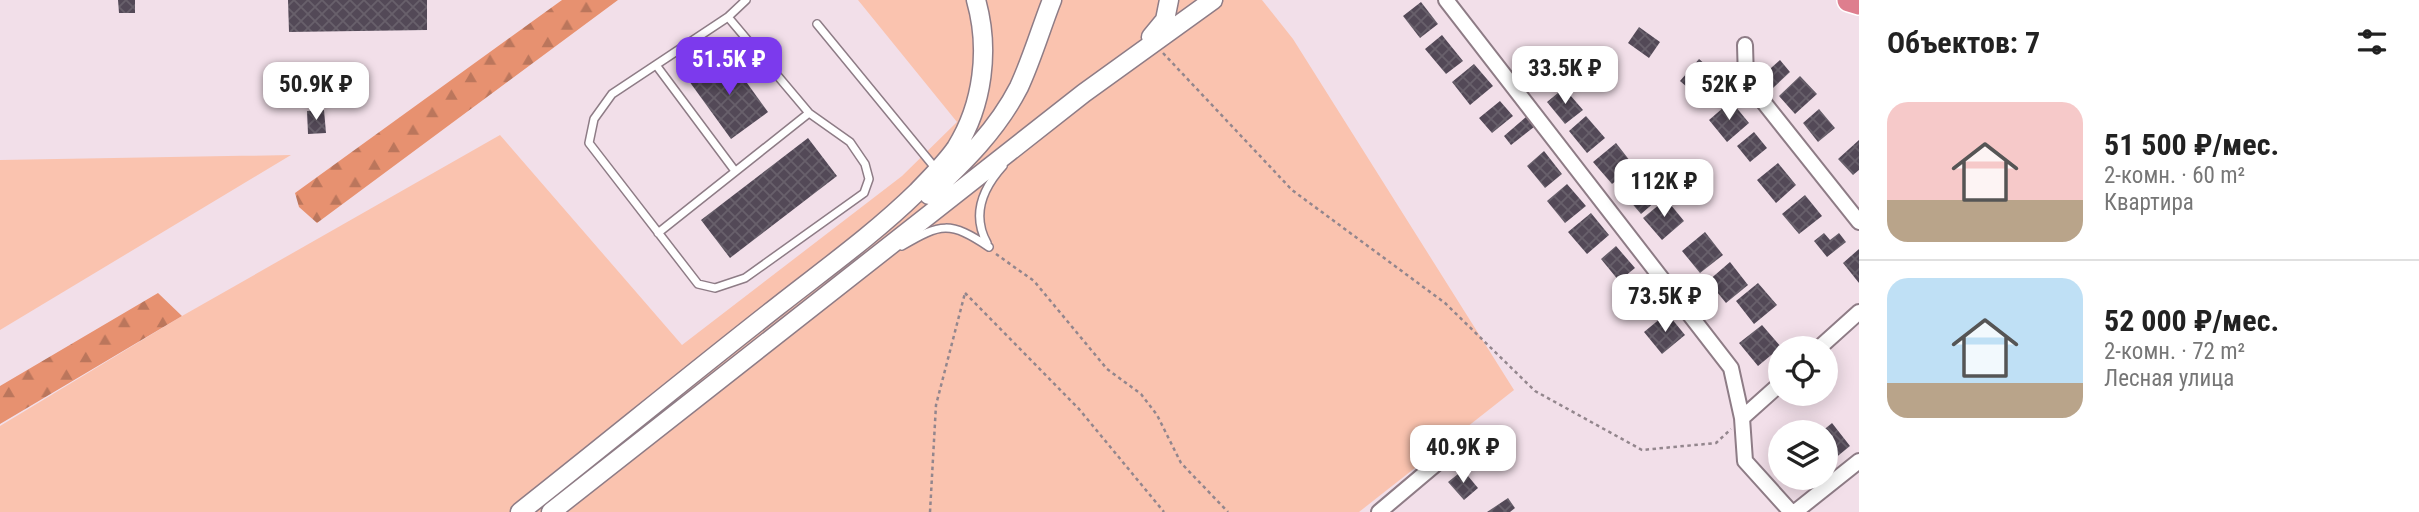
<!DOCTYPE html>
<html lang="ru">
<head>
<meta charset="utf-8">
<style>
	body { margin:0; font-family:"Roboto Condensed",sans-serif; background:#f2f2f2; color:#222; height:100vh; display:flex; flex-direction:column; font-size:26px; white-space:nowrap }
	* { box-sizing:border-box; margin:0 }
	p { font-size:23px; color:#767676 }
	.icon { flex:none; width:38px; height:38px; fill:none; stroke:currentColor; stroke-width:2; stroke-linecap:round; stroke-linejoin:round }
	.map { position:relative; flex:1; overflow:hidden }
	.panel { display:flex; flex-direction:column; background:#fff; width:560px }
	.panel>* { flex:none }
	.buttons { position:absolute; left:1768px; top:336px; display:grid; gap:14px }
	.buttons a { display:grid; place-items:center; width:70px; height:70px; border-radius:50%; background:#fff; box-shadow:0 4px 18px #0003; font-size:35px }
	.price { position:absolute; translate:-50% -60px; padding:0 16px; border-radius:14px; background:#fff; color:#222; font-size:23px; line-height:46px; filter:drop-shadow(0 2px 4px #0008) }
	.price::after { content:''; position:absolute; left:50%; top:42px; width:21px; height:16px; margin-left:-10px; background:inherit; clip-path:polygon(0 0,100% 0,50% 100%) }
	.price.on { background:#7c3aed; color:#fff }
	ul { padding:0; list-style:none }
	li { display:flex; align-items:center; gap:21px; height:175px; padding:0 28px }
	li+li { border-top:2px solid #e0e0e0 }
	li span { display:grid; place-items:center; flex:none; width:196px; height:140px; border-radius:21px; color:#555 }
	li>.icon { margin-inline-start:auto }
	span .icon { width:84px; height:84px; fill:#fffc; stroke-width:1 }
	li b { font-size:30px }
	h2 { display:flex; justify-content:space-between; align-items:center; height:84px; padding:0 28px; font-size:30px }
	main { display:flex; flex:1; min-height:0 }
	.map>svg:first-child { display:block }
	.green { fill:#fac3af }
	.forest { fill:url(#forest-firs) }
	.building { fill:url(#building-cross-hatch) }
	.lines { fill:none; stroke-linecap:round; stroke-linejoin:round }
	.service-casing { stroke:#8e7c86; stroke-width:10 }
	.minor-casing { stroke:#8e7c86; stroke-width:18 }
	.tertiary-casing { stroke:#8e7c86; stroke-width:21 }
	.trunk-casing { stroke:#fff; stroke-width:26 }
	.path { stroke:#93868d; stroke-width:2.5; stroke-dasharray:3.5 3.5; stroke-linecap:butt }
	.service { stroke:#fff; stroke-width:7 }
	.minor { stroke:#fff; stroke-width:14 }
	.tertiary { stroke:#fff; stroke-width:18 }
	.trunk { stroke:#de7e8e; stroke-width:23 }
</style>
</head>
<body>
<main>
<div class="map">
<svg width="1859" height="512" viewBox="0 0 1859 512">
	<defs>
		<pattern id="forest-firs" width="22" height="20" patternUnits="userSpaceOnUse" patternTransform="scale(1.75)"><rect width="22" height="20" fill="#e79170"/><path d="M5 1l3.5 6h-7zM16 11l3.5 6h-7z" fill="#bb765c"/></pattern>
		<pattern id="building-cross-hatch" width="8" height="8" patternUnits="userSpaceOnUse" patternTransform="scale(1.75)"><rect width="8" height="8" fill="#534957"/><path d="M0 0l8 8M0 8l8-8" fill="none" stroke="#68606b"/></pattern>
	</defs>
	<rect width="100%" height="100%" fill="#f2dfe9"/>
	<path class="green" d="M858 0H1262L1293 39 1514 390 1359 512H0V426L182 316 500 135 682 345 902 176 957 122Z
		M291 155 0 330V160Z"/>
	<path class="forest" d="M562 0H618L317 223 299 207 295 193Z
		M158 293 182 316 0 424V386Z"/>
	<path class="building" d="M118 0H135V13H119Z
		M288 0H427V30L289 32Z
		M1421 2 1438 24 1420 38 1403 16Z
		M1639 27 1660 42 1649 58 1628 43Z
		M1442 35 1463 61 1446 74 1425 49Z
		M1542 50 1561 72 1538 91 1519 68Z
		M726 54 768 112 731 139 689 81Z
		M1699 59 1721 78 1702 100 1680 81Z
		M1780 60 1790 72 1773 88 1762 76Z
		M1474 64 1493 86 1470 105 1452 82Z
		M1800 76 1817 94 1795 114 1779 96Z
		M1564 88 1583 110 1565 124 1547 102Z
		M1500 101 1513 116 1492 133 1479 118Z
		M1731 101 1749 123 1727 142 1709 120Z
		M1819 109 1835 128 1818 142 1803 123Z
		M324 110 326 133 308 134 307 111Z
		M1586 116 1605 138 1587 153 1569 131Z
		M1526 117 1534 127 1511 145 1504 136Z
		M1754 132 1767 148 1750 162 1737 146Z
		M808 138 837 176 730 258 701 220Z
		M1859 140V170L1853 175 1838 159Z
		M1616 143 1634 166 1612 184 1593 162Z
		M1544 151 1562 174 1545 188 1527 166Z
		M1778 163 1796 185 1776 203 1757 180Z
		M1567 184 1586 206 1565 223 1547 201Z
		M1645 187 1656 201 1641 214 1629 200Z
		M1805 195 1822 216 1799 234 1782 214Z
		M1666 199 1684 221 1662 240 1643 218Z
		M1591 213 1609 235 1587 254 1568 232Z
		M1705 232 1723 255 1700 273 1682 251Z
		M1824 233 1830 240 1839 233 1846 242 1827 257 1814 241Z
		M1616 246 1635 268 1619 281 1601 259Z
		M1859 249V283L1843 263Z
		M1730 262 1748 285 1726 303 1708 281Z
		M1644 277 1663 300 1640 319 1622 296Z
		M1758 283 1777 305 1754 324 1736 301Z
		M1667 313 1685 335 1662 354 1644 332Z
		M1762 325 1781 347 1758 366 1739 343Z
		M1832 423 1850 446 1828 464 1825 461V432H1821Z
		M1463 470 1478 488 1464 500 1448 482Z
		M1508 498 1515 508 1510 512H1487Z"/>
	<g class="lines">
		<g class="service-casing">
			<path id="service" d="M728 17 809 113 850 142 865 164 869 179 864 193 745 278 715 288 698 284 589 143 594 119 612 94 728 17 746 0
				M817 24 936 169
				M656 65 735 171
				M658 233 809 113
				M987 243C971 214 983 188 1003 166
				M902 246C941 223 950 221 989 247"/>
		</g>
		<g class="minor-casing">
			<path id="minor" d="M1446 0 1731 368 1742 418 1745 461 1791 512
				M1745 45 1746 80 1859 222
				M1819 348 1859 312
				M1742 418 1780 384
				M1379 512 1462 442
				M1795 512 1859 461"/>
		</g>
		<g class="tertiary-casing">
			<path id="tertiary" d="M1151 37 1165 20 1169 0
				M929 195C964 162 997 130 1019 87 1032 59 1041 28 1052 0
				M520 512C606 444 691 374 778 306 825 269 874 234 917 192 930 178 945 164 956 148 983 105 990 49 976 0
				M551 512 1084 93 1213 0"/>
		</g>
		<g class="trunk-casing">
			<path id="trunk" d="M1849 0 1859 3"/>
		</g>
		<path class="path" d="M1163 53 1292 190 1445 303 1535 391 1642 450 1716 443 1731 429
			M996 254 1034 281 1107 369 1141 394 1157 415 1181 463 1228 512
			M965 293 1079 409 1164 512
			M930 512 936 405 965 293"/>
		<use href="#service" class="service"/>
		<use href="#minor" class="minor"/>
		<use href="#tertiary" class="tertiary"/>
		<use href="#trunk" class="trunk"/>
	</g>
</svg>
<div class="buttons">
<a><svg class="icon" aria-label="locate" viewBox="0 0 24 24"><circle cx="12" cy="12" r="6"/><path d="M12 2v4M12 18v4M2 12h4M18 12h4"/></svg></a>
<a><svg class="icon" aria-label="layers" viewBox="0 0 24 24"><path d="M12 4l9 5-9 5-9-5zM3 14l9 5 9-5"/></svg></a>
</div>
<b class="price on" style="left:729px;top:97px">51.5K ₽</b>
<b class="price" style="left:1565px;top:106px">33.5K ₽</b>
<b class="price" style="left:316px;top:122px">50.9K ₽</b>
<b class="price" style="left:1729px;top:122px">52K ₽</b>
<b class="price" style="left:1664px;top:219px">112K ₽</b>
<b class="price" style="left:1665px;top:334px">73.5K ₽</b>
<b class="price" style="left:1463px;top:485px">40.9K ₽</b>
</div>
<section class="panel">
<h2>Объектов: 7<svg class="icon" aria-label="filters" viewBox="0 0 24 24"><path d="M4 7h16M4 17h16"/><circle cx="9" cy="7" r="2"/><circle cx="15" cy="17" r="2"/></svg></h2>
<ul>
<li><span style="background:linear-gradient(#f6c9c9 70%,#b9a48a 0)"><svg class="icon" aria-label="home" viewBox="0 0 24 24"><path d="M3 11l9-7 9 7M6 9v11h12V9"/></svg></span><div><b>51 500 ₽/мес.</b><p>2-комн. · 60 m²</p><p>Квартира</p></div></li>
<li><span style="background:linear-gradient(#bfe0f5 75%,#b9a48a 0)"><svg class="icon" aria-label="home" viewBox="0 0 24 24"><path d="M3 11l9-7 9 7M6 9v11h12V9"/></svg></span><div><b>52 000 ₽/мес.</b><p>2-комн. · 72 m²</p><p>Лесная улица</p></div></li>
</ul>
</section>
</main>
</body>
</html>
